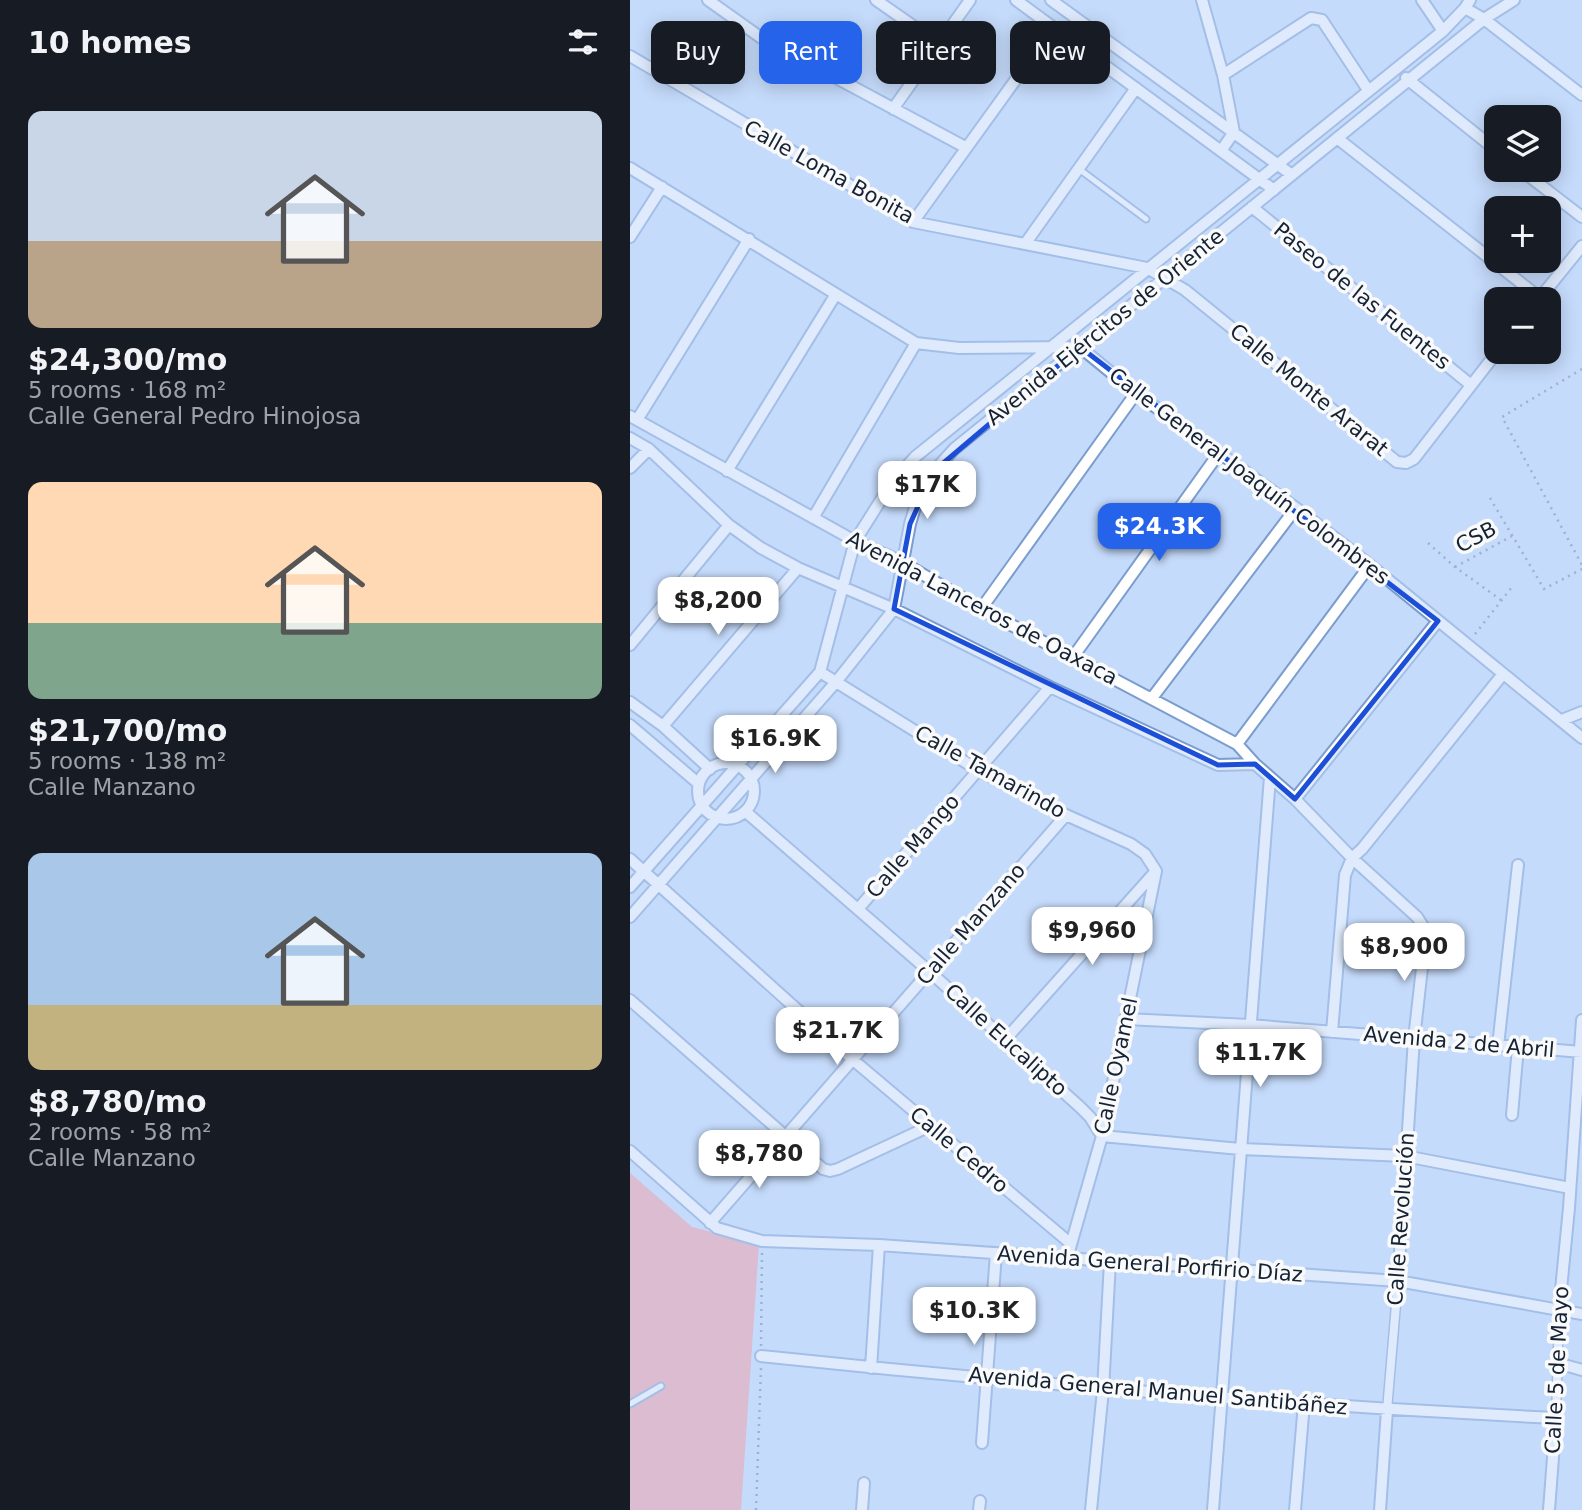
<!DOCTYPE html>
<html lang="en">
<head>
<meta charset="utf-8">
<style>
	body { margin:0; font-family:"DejaVu Sans",sans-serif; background:#20242c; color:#f1f3f6; height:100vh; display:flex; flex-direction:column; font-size:26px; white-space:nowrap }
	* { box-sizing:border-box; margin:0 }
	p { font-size:23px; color:#9ea1a6 }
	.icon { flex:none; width:38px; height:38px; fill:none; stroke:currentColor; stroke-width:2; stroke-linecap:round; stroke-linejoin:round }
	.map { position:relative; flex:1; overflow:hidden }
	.sheet { display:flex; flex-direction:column; background:#171b24; width:630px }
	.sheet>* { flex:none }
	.banner { position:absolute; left:21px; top:21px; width:665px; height:63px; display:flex; gap:14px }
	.controls { position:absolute; left:854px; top:105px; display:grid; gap:14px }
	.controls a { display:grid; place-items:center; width:77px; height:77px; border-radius:14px; background:#171b24; box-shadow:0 4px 18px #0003; font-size:35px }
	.price { position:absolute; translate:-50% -60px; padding:0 16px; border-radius:14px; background:#fff; color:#222; font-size:23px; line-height:46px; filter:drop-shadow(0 2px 4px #0008) }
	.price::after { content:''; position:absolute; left:50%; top:42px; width:21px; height:16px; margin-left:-10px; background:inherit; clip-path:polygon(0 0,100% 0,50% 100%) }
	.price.active { background:#2563eb; color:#fff }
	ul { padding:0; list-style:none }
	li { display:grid; align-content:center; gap:14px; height:371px; padding:0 28px }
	li span { display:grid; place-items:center; height:217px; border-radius:14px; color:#555 }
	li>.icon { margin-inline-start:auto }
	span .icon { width:126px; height:126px; fill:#fffc; stroke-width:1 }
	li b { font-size:30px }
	h2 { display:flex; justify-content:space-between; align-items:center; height:84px; padding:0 28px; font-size:30px }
	.chip { padding:0 24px; border-radius:14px; background:#171b24; box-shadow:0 4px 18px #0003; font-size:24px; line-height:63px }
	.chip.active { background:#2563eb; color:#fff }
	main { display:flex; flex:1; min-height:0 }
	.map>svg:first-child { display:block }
	.green { fill:#f6979b }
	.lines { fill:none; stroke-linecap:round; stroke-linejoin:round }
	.service-casing { stroke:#7b9dce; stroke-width:9 }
	.pedestrian-casing { stroke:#7b9dce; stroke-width:11 }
	.minor-casing { stroke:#7b9dce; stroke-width:14 }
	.path { stroke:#6f819b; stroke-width:2.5; stroke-dasharray:2 5; stroke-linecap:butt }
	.service { stroke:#fff; stroke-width:5 }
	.pedestrian { stroke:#fff; stroke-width:8 }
	.minor { stroke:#fff; stroke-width:10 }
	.marked { fill:none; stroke:#1d4ed8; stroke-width:5; stroke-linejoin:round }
	.labels { text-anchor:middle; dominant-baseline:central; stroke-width:7; stroke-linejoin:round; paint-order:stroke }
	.street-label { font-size:21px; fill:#142235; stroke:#fafafa }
</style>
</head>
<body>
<main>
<section class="sheet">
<h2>10 homes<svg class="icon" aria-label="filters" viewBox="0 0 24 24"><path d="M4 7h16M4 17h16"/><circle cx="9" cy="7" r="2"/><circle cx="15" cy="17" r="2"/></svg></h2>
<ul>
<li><span style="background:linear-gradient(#c9d6e8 60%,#b9a48a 0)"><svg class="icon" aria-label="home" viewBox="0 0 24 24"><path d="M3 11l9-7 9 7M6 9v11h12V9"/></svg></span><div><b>$24,300/mo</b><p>5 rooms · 168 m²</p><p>Calle General Pedro Hinojosa</p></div></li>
<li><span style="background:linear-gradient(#ffd9b3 65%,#7fa58c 0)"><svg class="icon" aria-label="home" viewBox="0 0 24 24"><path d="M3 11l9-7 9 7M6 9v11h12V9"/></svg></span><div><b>$21,700/mo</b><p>5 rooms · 138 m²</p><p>Calle Manzano</p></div></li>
<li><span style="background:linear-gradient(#a9c7e8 70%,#c2b280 0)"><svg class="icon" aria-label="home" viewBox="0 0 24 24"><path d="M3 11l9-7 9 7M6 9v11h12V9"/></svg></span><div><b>$8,780/mo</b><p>2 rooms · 58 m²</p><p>Calle Manzano</p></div></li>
</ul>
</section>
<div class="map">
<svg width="952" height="1510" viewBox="0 0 952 1510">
	<rect width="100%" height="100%" fill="#c5dbfb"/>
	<path class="green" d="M0 1173 62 1227 129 1244 111 1510H0Z"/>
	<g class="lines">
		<g class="service-casing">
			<path id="service" d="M449 169 516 219
				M0 1404 31 1386"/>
		</g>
		<g class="pedestrian-casing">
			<path id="pedestrian" d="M757 1410 768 1281
				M926 1418 929 1310"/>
		</g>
		<g class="minor-casing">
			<path id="minor" d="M78 0 130 37 335 147
				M246 0 309 44
				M386 0 644 190
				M421 0 662 175
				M572 0 593 75 604 132 591 151
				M792 0 813 31
				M835 8 854 19 952 95
				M0 56 283 222 517 268 555 290 767 462 776 463 784 459 867 352
				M593 75 681 18 692 20 738 90
				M776 78 866 150
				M263 109 340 0
				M707 138 910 298
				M0 168 286 343 329 348 450 347 506 393 666 508 740 565 952 738
				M891 170 952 217
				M622 207 841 385
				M283 222 423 28
				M0 237 32 187
				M395 244 506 88
				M909 299 952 246
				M0 416 225 541 272 562 351 609 607 744 625 764 665 799 722 858 787 917 794 928 795 941 784 1039 768 1281
				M7 420 119 239
				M0 438 19 449 99 525 131 548 168 568 264 609 420 687 588 765 625 764
				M0 468 19 449
				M97 471 206 294
				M183 518 286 343
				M351 609 506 393
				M0 645 99 525
				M443 657 589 453
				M190 672 348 770 436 815 501 844 515 854 526 871
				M522 698 666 508
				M0 702 33 726 80 769
				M932 720 952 712
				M0 725 69 784
				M33 726 168 568
				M607 744 740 565
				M68 791a28 28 0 1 1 56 0a28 28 0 1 1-56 0Z
				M665 799 808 621
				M116 812 300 972 450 1107 460 1117 472 1136 610 1149 775 1156 940 1188
				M0 859 222 1059 440 1243
				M0 887 190 672 225 541 261 484 285 457 813 31 835 8 840 0
				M228 909 420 687
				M0 917 206 682 264 609 280 524 288 497 304 471 324 449 854 19 884 0
				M0 1000 193 1169 200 1171 208 1169 300 1126
				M496 1019 619 1025 952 1052
				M702 1032 715 875 722 858 732 849 873 674
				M374 1041 526 871
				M868 1046 888 865
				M882 1115 888 1047
				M0 1151 87 1228 132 1241 249 1245 768 1281 952 1314
				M80 1223 436 815
				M440 1248 472 1136 526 871
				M929 1310 939 1208 952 1020
				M131 1356C396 1384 660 1405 926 1418L919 1510
				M927 1363 952 1370
				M241 1368 249 1245
				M352 1443 366 1253
				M232 1510 234 1483
				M349 1510 350 1501
				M461 1510 473 1390 480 1262
				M583 1510 640 777
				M665 1510 674 1403
				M750 1510 757 1410"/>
		</g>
		<path class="path" d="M952 369 872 417 952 565
			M860 498 914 589 952 569
			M798 543 825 567 871 600
			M825 567 882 536
			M845 634 882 587
			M131 1346 132 1251
			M126 1510 131 1367"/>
		<use href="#service" class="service"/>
		<use href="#pedestrian" class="pedestrian"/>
		<use href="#minor" class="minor"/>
	</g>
	<path d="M0 0H952V1510H0ZM450 347 808 621 665 799 625 764 588 765 264 609 280 524 304 471Z" fill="#c5dbfb" fill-opacity=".55" fill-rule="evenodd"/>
	<path class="marked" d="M450 347 808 621 665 799 625 764 588 765 264 609 280 524 304 471Z"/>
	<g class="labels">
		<g class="street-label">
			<text transform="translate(199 172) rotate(29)">Calle Loma Bonita</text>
			<text transform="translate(732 296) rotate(39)">Paseo de las Fuentes</text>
			<text transform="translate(475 327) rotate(-39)">Avenida Ejércitos de Oriente</text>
			<text transform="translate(679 390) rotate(39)">Calle Monte Ararat</text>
			<text transform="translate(619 476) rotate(37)">Calle General Joaquín Colombres</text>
			<text transform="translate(846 537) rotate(-28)">CSB</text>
			<text transform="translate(352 608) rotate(28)">Avenida Lanceros de Oaxaca</text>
			<text transform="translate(360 772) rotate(29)">Calle Tamarindo</text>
			<text transform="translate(283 846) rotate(-49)">Calle Mango</text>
			<text transform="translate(341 924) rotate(-49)">Calle Manzano</text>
			<text transform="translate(376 1040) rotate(42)">Calle Eucalipto</text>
			<text transform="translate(829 1042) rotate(5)">Avenida 2 de Abril</text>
			<text transform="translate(486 1066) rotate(-78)">Calle Oyamel</text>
			<text transform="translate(329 1150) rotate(40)">Calle Cedro</text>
			<text transform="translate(771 1219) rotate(-86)">Calle Revolución</text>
			<text transform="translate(520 1264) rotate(4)">Avenida General Porfirio Díaz</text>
			<text transform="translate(927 1370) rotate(-87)">Calle 5 de Mayo</text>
			<text transform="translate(528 1391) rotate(5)">Avenida General Manuel Santibáñez</text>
		</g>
	</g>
</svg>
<div class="controls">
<a><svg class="icon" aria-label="layers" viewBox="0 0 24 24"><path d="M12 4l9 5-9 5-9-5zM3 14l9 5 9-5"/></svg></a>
<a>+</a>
<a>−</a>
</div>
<b class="price" style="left:297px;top:521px">$17K</b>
<b class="price active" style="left:529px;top:563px">$24.3K</b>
<b class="price" style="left:88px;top:637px">$8,200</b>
<b class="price" style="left:145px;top:775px">$16.9K</b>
<b class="price" style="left:462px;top:967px">$9,960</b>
<b class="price" style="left:774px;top:983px">$8,900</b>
<b class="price" style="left:207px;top:1067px">$21.7K</b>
<b class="price" style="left:630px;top:1089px">$11.7K</b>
<b class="price" style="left:129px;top:1190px">$8,780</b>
<b class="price" style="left:344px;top:1347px">$10.3K</b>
<div class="banner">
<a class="chip">Buy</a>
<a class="chip active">Rent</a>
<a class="chip">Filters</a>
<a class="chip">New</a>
</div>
</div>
</main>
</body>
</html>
